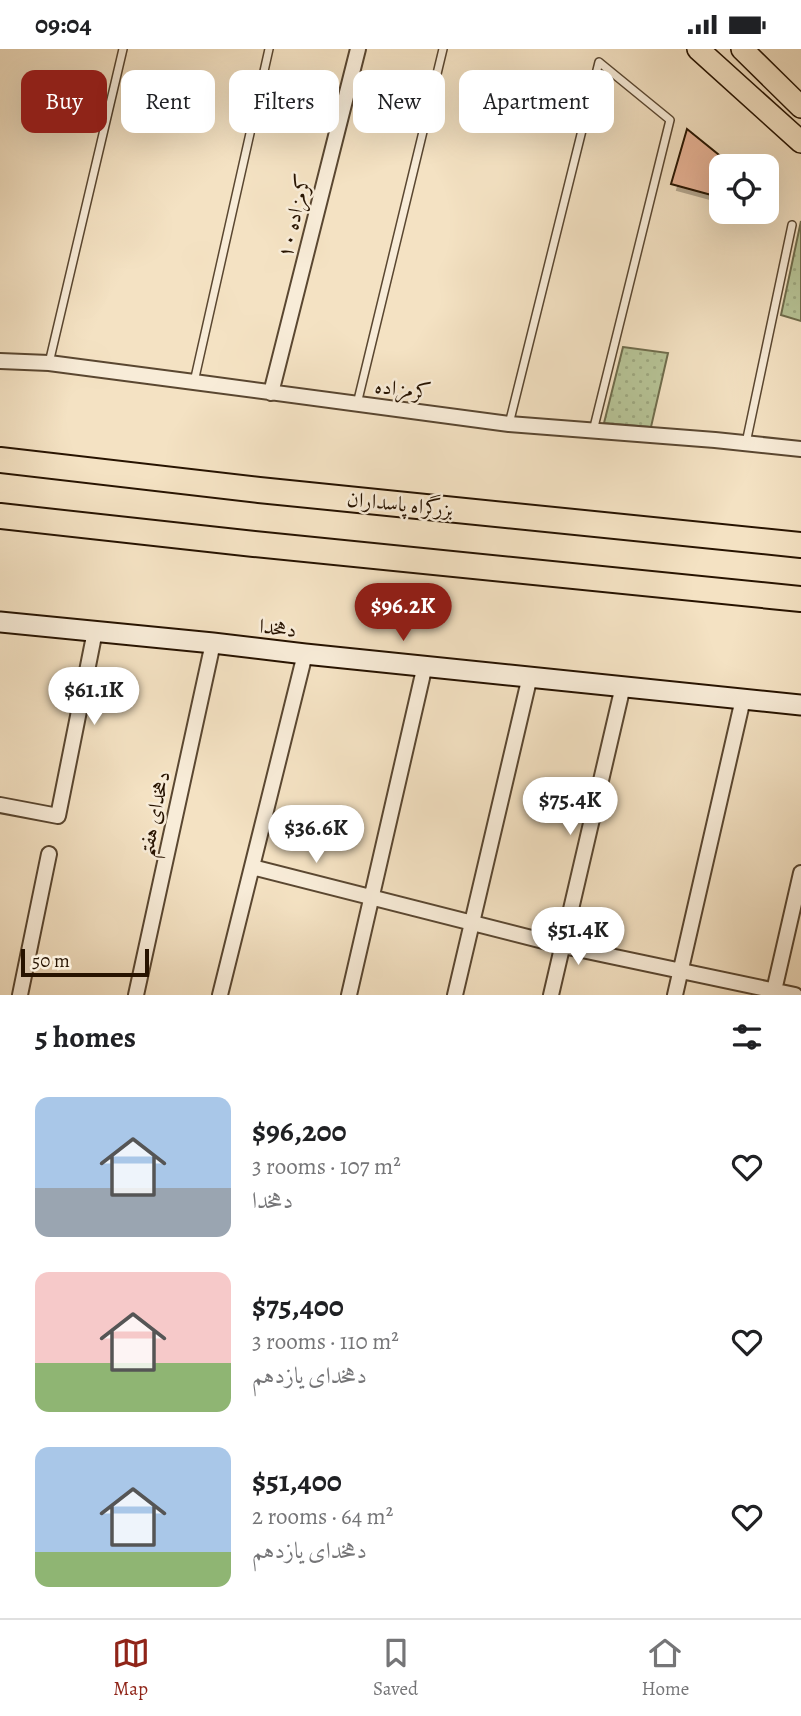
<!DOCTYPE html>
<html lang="en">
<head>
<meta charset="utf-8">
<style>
	body { margin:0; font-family:Alegreya,Amiri,serif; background:#f2f2f2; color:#202124; height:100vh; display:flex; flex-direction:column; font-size:26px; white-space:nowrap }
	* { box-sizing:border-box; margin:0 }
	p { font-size:23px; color:#757577 }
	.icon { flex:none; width:38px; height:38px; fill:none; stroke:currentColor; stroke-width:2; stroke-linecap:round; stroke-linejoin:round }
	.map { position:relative; height:946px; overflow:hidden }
	.panel { display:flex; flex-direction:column; background:#fff; flex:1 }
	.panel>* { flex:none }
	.top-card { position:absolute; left:21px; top:21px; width:760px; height:63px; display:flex; gap:14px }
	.controls { position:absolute; left:709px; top:105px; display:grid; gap:14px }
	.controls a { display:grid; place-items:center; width:70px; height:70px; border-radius:14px; background:#fff; box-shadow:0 7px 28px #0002; font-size:35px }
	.scale { position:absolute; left:21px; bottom:18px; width:128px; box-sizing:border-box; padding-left:7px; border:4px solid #271300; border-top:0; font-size:19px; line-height:24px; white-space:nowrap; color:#271300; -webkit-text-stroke:5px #f8ecd8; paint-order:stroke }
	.price { position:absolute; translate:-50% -60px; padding:0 16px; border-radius:24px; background:#fff; color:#222; font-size:23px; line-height:46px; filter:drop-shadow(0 2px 4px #0008) }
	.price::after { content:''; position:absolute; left:50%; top:42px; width:21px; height:16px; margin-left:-10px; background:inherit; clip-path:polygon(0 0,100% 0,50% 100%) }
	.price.selected { background:#8f2418; color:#fff }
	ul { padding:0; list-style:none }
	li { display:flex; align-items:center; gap:21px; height:175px; padding:0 35px }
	li span { display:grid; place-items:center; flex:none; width:196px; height:140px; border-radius:14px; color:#555 }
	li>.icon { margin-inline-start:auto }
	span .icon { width:84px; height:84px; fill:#fffc; stroke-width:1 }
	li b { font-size:30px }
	h2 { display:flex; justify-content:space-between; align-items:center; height:84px; padding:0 35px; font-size:30px }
	.tag { padding:0 24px; border-radius:14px; background:#fff; box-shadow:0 7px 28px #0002; font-size:24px; line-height:63px }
	.tag.selected { background:#8f2418; color:#fff }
	.status { display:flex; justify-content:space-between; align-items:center; height:49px; padding:0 35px; background:#fff; direction:ltr }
	.status svg { height:19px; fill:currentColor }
	.tab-bar { display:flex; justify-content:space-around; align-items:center; height:98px; border-top:2px solid #e0e0e0; background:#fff; font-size:19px; color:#757577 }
	.tab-bar a { display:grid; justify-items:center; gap:4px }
	.tab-bar .selected { color:#8f2418 }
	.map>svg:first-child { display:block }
	.grass { fill:url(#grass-dots); stroke:#6f6c4c; stroke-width:2 }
	.building { fill:#e9b497; stroke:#271300; stroke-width:2; filter:url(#shadow) }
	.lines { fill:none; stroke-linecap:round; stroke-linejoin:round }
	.lane-casing { stroke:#5a4731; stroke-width:10 }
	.street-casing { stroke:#5a4731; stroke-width:18 }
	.secondary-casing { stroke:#271300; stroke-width:23 }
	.primary-casing { stroke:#271300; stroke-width:24 }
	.highway-casing { stroke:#271300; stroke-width:28 }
	.lane { stroke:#f8ecd8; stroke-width:7 }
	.street { stroke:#f8ecd8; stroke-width:14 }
	.secondary { stroke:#f8ecd8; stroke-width:19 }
	.primary { stroke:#f4e2c3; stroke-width:21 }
	.highway { stroke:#f4e2c3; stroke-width:24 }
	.labels { text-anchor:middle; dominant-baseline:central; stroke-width:5; stroke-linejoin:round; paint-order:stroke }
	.street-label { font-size:21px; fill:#271300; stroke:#f8ecd8 }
</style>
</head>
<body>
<div class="status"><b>09:04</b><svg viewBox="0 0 49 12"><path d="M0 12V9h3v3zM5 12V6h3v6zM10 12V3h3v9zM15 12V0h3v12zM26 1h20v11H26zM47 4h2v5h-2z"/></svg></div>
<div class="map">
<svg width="801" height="946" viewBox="0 0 801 946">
	<defs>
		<pattern id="grass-dots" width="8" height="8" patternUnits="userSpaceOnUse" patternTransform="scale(1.75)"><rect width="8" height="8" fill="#b7c497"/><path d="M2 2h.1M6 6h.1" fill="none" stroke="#9da880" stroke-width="1.8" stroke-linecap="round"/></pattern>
		<filter id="shadow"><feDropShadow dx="6" dy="6" stdDeviation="0" flood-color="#0004"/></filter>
	</defs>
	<rect width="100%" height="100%" fill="#f4e2c3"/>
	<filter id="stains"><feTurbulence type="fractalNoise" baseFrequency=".00286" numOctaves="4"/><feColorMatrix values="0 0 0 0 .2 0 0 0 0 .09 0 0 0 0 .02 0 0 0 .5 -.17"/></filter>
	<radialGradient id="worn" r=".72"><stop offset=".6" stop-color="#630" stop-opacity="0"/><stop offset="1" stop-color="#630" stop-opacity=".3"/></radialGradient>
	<path class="grass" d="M801 172V272L781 266Z
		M623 298 668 304 651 378 604 374Z"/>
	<path class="building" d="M687 80 724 110 723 117H721L715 147 671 135Z"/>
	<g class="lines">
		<g class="lane-casing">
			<path id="lane" d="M49 314 123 0
				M194 333 269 0
				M357 355 443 0
				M509 375 599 13 670 71 593 382
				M746 394 792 176"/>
		</g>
		<g class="street-casing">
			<path id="street" d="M0 312 49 314 194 333 509 375 715 391 801 400
				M271 344 358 0
				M0 756 58 767 95 582
				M252 818 563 897 795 946
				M20 946 49 805
				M136 946 213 594
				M220 946 305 605
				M349 946 425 616
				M455 946 530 627
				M551 946 623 637
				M675 946 743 650
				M773 946 801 824"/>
		</g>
		<g class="secondary-casing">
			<path id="secondary" d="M0 573 213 594 305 605 801 656"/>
		</g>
		<g class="primary-casing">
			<path id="primary" d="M698 0 801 93
				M742 0 801 58"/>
		</g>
		<g class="highway-casing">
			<path id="highway" d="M0 411 259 441 801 496
				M0 467 254 495 801 550"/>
		</g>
		<use href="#lane" class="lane"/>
		<use href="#street" class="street"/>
		<use href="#secondary" class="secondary"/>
		<use href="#primary" class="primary"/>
		<use href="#highway" class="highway"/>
	</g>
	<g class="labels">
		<g class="street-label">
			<text transform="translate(294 167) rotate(-76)">کرمزاده ١٠</text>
			<text transform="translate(403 340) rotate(7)">کرمزاده</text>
			<text transform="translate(400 455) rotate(6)">بزرگراه پاسداران</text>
			<text transform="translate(278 579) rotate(7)">دهخدا</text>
			<text transform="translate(154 765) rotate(-78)">دهخدای هفتم</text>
		</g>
	</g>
	<rect width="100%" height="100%" filter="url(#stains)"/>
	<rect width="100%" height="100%" fill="url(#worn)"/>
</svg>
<div class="controls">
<a><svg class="icon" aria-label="locate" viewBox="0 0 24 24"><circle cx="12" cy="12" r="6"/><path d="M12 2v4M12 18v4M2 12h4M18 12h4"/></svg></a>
</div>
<div class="scale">50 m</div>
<b class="price selected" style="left:403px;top:594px">$96.2K</b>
<b class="price" style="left:94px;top:678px">$61.1K</b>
<b class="price" style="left:570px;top:788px">$75.4K</b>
<b class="price" style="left:316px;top:816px">$36.6K</b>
<b class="price" style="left:578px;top:918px">$51.4K</b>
<div class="top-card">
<a class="tag selected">Buy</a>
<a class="tag">Rent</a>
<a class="tag">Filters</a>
<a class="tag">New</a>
<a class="tag">Apartment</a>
</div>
</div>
<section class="panel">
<h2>5 homes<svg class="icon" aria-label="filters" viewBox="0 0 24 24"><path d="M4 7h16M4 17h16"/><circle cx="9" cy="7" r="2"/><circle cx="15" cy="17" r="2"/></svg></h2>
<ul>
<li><span style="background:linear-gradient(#a9c7e8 65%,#9aa5b1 0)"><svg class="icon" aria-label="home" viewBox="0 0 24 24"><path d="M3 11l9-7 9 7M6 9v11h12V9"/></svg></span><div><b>$96,200</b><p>3 rooms · 107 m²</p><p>دهخدا</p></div><svg class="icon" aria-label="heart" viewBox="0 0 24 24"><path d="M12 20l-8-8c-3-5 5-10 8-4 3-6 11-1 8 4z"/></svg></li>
<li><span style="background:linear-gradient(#f6c9c9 65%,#8fb573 0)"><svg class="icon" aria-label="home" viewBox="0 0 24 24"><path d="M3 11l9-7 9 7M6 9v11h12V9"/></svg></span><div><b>$75,400</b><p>3 rooms · 110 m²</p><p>دهخدای یازدهم</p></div><svg class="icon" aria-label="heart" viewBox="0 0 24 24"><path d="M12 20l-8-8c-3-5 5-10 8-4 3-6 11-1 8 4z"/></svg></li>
<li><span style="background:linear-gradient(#a9c7e8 75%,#8fb573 0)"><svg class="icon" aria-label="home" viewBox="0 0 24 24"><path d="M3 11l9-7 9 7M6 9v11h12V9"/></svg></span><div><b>$51,400</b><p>2 rooms · 64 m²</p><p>دهخدای یازدهم</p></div><svg class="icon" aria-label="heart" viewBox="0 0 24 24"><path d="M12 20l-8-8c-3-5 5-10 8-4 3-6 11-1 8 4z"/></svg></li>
</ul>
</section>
<nav class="tab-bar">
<a class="selected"><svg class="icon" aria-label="map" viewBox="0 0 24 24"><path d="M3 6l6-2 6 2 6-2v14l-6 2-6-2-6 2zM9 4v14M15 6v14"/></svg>Map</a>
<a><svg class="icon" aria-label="saved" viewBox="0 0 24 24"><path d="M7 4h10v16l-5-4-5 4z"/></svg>Saved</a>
<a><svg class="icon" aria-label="home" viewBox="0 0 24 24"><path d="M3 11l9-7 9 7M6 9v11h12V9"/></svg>Home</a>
</nav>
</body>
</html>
